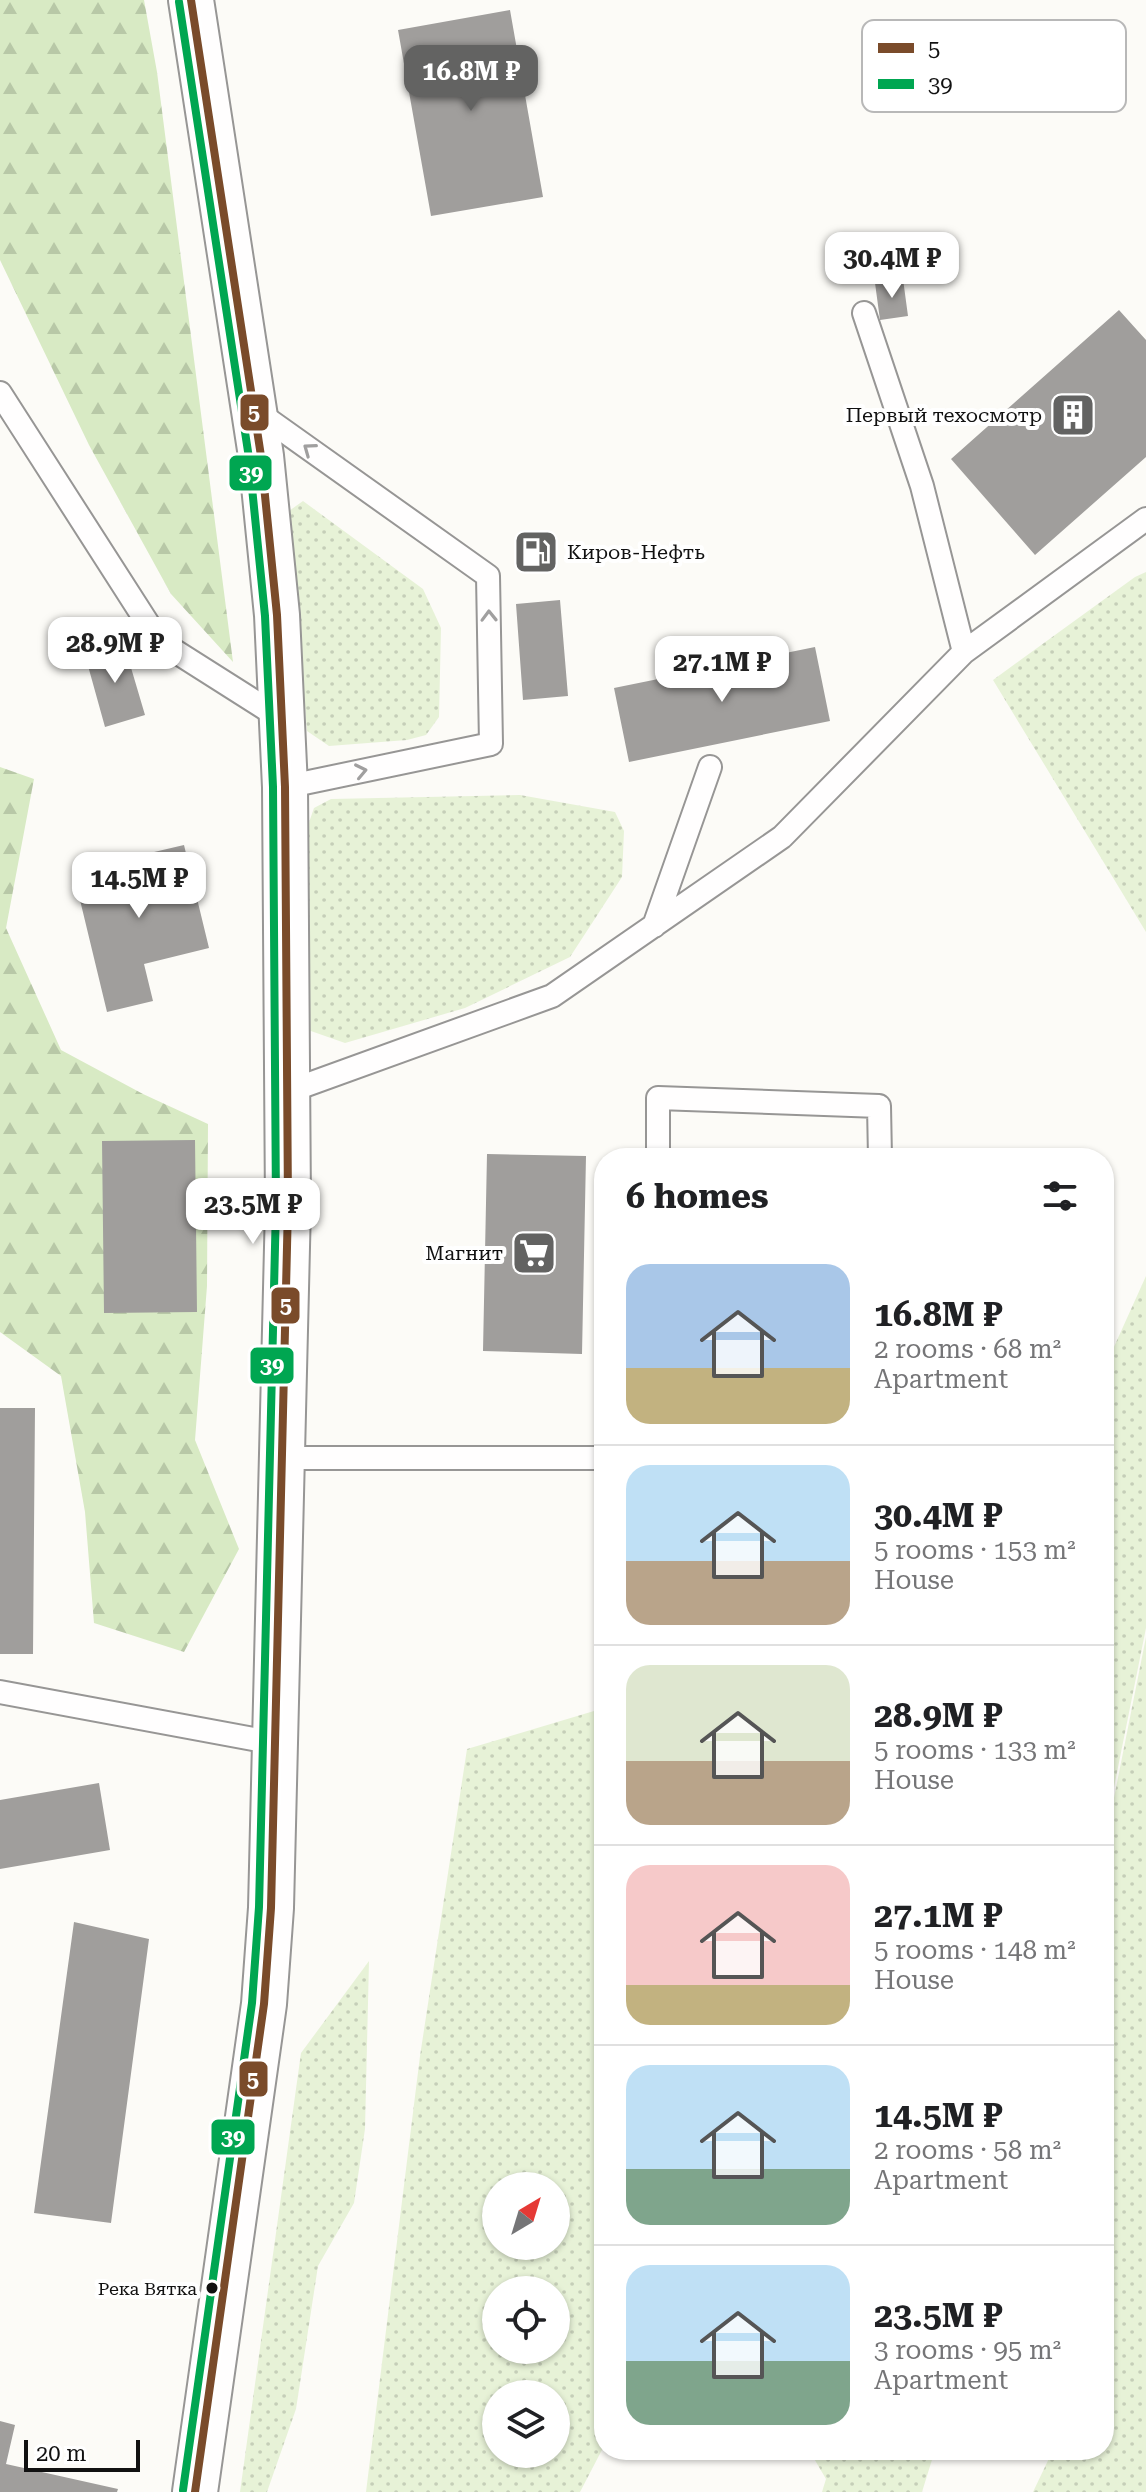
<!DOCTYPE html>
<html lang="en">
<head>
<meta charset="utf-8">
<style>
	body { margin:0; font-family:"Roboto Serif",serif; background:#f6f6f6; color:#202124; height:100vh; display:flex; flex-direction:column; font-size:30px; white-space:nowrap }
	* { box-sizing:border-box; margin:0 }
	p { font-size:26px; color:#757577 }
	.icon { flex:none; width:44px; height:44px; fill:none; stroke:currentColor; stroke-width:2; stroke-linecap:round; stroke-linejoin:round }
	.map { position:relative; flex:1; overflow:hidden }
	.panel { position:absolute; left:594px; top:1148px; width:520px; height:1312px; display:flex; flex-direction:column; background:#fff; border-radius:32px; box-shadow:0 2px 6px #0004 }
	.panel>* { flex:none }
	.needle { width:52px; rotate:38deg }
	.buttons { position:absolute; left:482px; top:2172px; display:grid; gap:16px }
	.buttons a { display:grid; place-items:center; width:88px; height:88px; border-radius:50%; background:#fff; box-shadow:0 2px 6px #0004; font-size:40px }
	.scale { position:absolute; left:24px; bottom:20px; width:116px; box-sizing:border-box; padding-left:8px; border:4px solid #111; border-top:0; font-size:22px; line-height:28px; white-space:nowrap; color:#111; -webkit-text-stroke:6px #fff; paint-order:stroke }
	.price { position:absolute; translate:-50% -68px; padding:0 18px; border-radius:16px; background:#fff; color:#222; font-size:26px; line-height:52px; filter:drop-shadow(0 2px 4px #0008) }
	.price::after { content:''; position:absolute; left:50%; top:48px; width:24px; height:18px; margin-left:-12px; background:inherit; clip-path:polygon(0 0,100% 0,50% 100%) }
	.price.on { background:#636362; color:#fff }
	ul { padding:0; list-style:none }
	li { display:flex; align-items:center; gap:24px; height:200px; padding:0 32px }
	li+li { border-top:2px solid #e0e0e0 }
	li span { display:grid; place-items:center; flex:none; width:224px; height:160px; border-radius:24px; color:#555 }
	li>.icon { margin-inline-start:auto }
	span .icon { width:96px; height:96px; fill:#fffc; stroke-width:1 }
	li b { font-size:34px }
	h2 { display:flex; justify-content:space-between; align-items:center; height:96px; padding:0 32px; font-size:34px }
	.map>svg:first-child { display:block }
	.grass { fill:url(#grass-dots); fill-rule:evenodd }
	.forest { fill:url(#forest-firs) }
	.building { fill:#a09e9c }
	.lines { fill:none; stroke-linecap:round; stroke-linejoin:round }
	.lane-casing { stroke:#979695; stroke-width:26 }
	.street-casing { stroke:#979695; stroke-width:48 }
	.lane { stroke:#fffefe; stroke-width:22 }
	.street { stroke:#fffefe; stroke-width:44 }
	.bus-1-casing { stroke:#fff; stroke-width:14 }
	.bus-2-casing { stroke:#fff; stroke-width:14 }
	.bus-1 { stroke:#7a4b2a; stroke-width:8 }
	.bus-2 { stroke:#00a651; stroke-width:8 }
	.oneway { stroke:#a09f9f }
	.bus-dot { fill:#111; stroke:#fff; stroke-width:3 }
	.labels { text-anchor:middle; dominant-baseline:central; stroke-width:8; stroke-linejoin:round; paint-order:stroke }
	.bus-label { font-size:18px; fill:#111; stroke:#fff; text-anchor:end }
	.poi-label { font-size:20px; fill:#111; stroke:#fff; text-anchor:end }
	.key { fill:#fff; stroke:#b8b8b8; stroke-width:2 }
	.key-label { font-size:22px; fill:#111 }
	.line-badge { stroke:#fff; stroke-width:3 }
	.badge-label { font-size:22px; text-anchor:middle; font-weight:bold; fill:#fff }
</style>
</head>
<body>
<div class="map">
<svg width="1146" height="2492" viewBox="0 0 1146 2492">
	<defs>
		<pattern id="grass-dots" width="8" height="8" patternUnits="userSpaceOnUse" patternTransform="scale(2)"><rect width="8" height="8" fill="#e7f2d7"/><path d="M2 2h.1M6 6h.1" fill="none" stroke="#c5ceb8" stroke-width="1.8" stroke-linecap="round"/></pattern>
		<pattern id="forest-firs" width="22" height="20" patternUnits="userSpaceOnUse" patternTransform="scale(2)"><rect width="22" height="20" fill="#d8eac4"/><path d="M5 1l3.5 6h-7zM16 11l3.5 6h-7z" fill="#b8c8a7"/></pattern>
	</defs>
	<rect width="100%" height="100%" fill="#fcfbf7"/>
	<path class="grass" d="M303 501 423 589 441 628 439 717 426 735 407 740 329 746 307 731 289 511Z
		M1146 572V932L993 680 1135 577Z
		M520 795 615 812 624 831 622 877 570 957 465 1008 345 1043 308 1030 304 837 314 808 331 799Z
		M1146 1276V1628L1104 1837V1369Z
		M1146 1637V2492H1033L1053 2450H1104V2260L1112 2239 1104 2233V1848Z
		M604 1708V2446L580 2492H366L420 2056 467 1749ZM496 2186H556V2246H496ZM556 2290V2350H496V2290ZM556 2394V2454H496V2394Z
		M369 1961 365 2129 354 2203 318 2266 296 2409 267 2492H240L301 2053Z
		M809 2450H935L922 2492H822L826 2479Z"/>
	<path class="forest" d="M0 0H144L157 72 233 662 171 594 89 445 0 260Z
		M0 767 34 779 6 928 61 1050 143 1094 208 1124 207 1286 195 1440 239 1549 184 1652 94 1623 85 1512 61 1376 0 1332Z"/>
	<path class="building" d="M510 10 543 197 431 216 398 30Z
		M903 279 908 316 880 320 875 283Z
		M1119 310 1146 340V457L1035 555 951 459Z
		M560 600 568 696 523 700 516 604Z
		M124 644 145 715 105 727 85 655Z
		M815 647 830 721 629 762 614 688Z
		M184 845 209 948 144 964 153 1001 107 1012 73 871Z
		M195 1140 197 1312 104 1313 102 1141Z
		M487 1154 586 1156 582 1354 483 1351Z
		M0 1408H35L33 1654H0Z
		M99 1783 110 1850 0 1869V1800Z
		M74 1922 149 1939 111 2223 34 2213Z
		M0 2421 15 2425 6 2464 118 2489 117 2492H0Z"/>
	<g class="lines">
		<g class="lane-casing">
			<path id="lane" d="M864 313 922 486 964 652
				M0 393 159 641 282 719
				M256 411 488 576 491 744 285 787
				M654 926 710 767
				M287 1092 552 996 782 837 964 652 1146 519
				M658 1158V1098L879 1106 880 1158
				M282 1458H604
				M0 1692 275 1743"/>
		</g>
		<g class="street-casing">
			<path id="street" d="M191 0 261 456 277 615 285 787 288 1206 271 1908 264 2004 195 2492"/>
		</g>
		<use href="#lane" class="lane"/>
		<use href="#street" class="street"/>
		<g class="bus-1-casing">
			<path id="bus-1" d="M191 0 261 456 277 615 285 787 288 1206 271 1908 264 2004 195 2492"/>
		</g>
		<g class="bus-2-casing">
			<path id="bus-2" d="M179 2 249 458 265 616 273 787 276 1206 259 1907 252 2003 183 2490"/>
		</g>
		<use href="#bus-1" class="bus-1"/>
		<use href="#bus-2" class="bus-2"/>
	</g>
	<defs><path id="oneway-chevron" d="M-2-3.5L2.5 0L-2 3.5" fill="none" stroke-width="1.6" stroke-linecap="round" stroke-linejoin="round" transform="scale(2)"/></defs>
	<g class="oneway">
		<use href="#oneway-chevron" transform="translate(309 449) rotate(-144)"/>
		<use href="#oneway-chevron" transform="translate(489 616) rotate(-91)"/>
		<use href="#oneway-chevron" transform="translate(361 771) rotate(-12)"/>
	</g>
	<defs>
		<g id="building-square" transform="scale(2.3)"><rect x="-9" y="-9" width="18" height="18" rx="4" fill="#636362" stroke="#fff"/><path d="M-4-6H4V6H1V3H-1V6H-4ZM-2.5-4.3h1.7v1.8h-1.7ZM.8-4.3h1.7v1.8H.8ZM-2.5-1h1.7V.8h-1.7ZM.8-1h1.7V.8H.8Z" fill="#fff"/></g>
		<g id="fuel-square" transform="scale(2.3)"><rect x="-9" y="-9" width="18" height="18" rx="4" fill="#636362" stroke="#fff"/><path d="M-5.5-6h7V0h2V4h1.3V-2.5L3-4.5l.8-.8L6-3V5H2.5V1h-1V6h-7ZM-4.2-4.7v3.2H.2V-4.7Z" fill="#fff"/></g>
		<g id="supermarket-square" transform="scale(2.3)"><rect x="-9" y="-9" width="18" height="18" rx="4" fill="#636362" stroke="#fff"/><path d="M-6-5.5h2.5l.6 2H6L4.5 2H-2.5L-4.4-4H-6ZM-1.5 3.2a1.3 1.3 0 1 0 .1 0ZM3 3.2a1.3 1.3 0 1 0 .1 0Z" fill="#fff"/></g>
	</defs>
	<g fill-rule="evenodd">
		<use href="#building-square" x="1073" y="415"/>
		<use href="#fuel-square" x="536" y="552"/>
		<use href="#supermarket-square" x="534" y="1253"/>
	</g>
	<circle class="bus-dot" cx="212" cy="2288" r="7"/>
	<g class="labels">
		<g class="bus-label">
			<text x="197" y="2288">Река Вятка</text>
		</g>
		<g class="poi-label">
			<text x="1042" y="415">Первый техосмотр</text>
			<text x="567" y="552" text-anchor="start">Киров-Нефть</text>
			<text x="503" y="1253">Магнит</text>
		</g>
	</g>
	<rect x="862" y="20" width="264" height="92" rx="12" class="key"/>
	<rect x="878" y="43" width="36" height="10" fill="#7a4b2a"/>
	<rect x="878" y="79" width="36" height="10" fill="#00a651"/>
	<g class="key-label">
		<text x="928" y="56">5</text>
		<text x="928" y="92">39</text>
	</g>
	<g class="line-badge">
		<rect x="239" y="393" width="31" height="39" rx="8" fill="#7a4b2a"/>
		<rect x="228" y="454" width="45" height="38" rx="8" fill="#00a651"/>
		<rect x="270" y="1286" width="31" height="39" rx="8" fill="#7a4b2a"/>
		<rect x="249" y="1346" width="46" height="39" rx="8" fill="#00a651"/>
		<rect x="238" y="2060" width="31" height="38" rx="8" fill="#7a4b2a"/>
		<rect x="210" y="2118" width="46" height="38" rx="8" fill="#00a651"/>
	</g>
	<g class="badge-label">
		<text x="254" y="420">5</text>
		<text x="251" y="481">39</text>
		<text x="286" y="1313">5</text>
		<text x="272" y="1373">39</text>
		<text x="253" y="2087">5</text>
		<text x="233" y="2145">39</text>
	</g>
</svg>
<div class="buttons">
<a><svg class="needle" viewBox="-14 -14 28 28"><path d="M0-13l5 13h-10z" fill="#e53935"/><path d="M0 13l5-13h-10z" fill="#757577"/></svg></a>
<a><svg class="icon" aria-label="locate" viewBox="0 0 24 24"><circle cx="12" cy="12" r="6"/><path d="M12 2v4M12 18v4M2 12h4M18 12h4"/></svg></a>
<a><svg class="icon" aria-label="layers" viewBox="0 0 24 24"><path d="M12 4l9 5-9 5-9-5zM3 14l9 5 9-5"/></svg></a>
</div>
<div class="scale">20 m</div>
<b class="price on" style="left:471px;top:113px">16.8M ₽</b>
<b class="price" style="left:892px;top:300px">30.4M ₽</b>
<b class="price" style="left:115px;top:685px">28.9M ₽</b>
<b class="price" style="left:722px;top:704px">27.1M ₽</b>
<b class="price" style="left:139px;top:920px">14.5M ₽</b>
<b class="price" style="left:253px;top:1246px">23.5M ₽</b>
<section class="panel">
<h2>6 homes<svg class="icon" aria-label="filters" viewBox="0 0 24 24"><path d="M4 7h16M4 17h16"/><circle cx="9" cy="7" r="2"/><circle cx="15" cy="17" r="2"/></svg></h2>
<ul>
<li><span style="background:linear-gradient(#a9c7e8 65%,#c2b280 0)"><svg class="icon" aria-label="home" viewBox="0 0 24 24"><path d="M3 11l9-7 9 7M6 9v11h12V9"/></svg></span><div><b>16.8M ₽</b><p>2 rooms · 68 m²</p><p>Apartment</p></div></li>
<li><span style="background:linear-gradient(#bfe0f5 60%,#b9a48a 0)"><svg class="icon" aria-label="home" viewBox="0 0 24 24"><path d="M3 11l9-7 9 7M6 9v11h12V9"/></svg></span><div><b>30.4M ₽</b><p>5 rooms · 153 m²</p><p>House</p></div></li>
<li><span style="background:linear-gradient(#dfe7d0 60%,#b9a48a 0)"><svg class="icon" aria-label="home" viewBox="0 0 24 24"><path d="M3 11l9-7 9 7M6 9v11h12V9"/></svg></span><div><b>28.9M ₽</b><p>5 rooms · 133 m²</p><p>House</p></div></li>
<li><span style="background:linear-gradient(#f6c9c9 75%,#c2b280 0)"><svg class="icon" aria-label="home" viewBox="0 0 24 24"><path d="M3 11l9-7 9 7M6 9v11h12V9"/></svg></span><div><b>27.1M ₽</b><p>5 rooms · 148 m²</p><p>House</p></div></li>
<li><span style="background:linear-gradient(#bfe0f5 65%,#7fa58c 0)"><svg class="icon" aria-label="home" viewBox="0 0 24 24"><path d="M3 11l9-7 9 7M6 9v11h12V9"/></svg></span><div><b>14.5M ₽</b><p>2 rooms · 58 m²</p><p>Apartment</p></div></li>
<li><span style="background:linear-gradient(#bfe0f5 60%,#7fa58c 0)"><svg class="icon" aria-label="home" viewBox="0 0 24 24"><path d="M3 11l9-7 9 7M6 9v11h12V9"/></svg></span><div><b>23.5M ₽</b><p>3 rooms · 95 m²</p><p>Apartment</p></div></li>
</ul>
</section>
</div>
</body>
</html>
